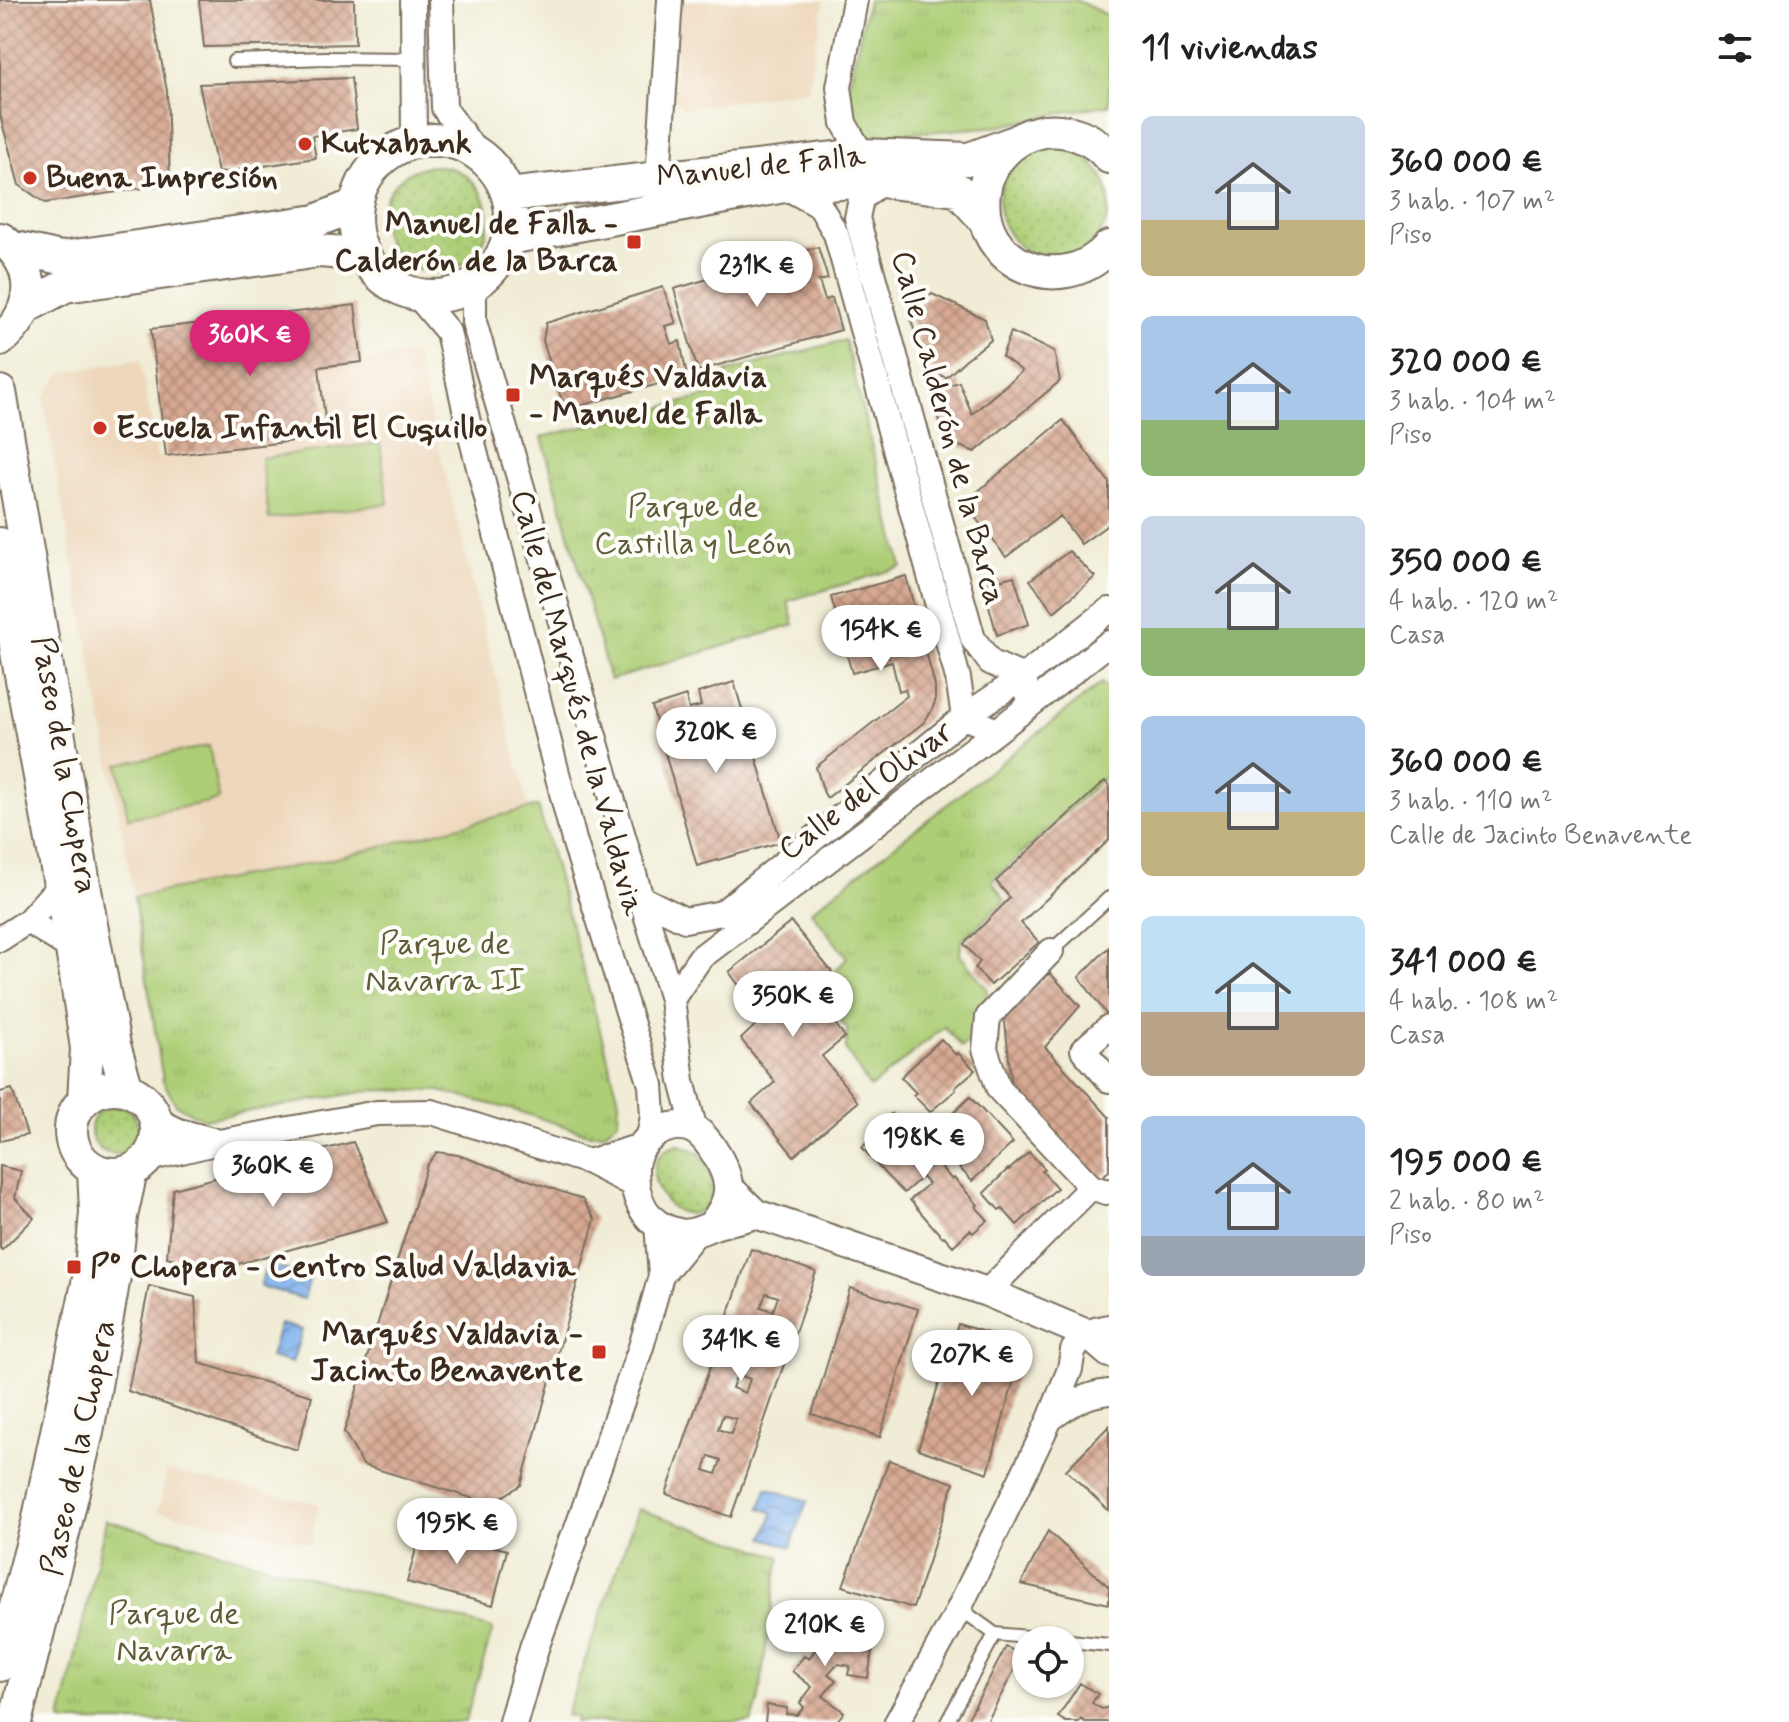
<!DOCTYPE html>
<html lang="es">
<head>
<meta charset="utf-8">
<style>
	body { margin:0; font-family:Mynerve,sans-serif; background:#f6f6f6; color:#222; height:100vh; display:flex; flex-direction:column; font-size:30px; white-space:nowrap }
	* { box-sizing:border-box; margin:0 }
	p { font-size:26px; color:#767676 }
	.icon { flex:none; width:44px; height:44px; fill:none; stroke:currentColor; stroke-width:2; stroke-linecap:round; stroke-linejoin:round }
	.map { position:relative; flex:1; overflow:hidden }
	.panel { display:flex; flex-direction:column; background:#fff; width:680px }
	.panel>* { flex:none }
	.buttons { position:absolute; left:1012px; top:1626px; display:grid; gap:16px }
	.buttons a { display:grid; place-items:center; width:72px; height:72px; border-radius:50%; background:#fff; box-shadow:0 2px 6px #0004; font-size:40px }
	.price { position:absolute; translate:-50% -68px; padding:0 18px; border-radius:28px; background:#fff; color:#222; font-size:26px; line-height:52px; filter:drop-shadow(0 2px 4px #0008) }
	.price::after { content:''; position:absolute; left:50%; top:48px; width:24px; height:18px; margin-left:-12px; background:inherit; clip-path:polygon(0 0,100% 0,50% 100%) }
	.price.current { background:#db2777; color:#fff }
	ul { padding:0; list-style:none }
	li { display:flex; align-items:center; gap:24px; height:200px; padding:0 32px }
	li span { display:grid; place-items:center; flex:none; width:224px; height:160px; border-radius:12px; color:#555 }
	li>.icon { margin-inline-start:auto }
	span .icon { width:96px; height:96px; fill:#fffc; stroke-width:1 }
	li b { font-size:34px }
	h2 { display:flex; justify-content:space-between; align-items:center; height:96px; padding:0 32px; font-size:34px }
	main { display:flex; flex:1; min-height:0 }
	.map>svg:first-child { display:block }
	.built { fill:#eed7bb }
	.grass { fill:url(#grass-tufts); stroke:#747c4a; stroke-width:2 }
	.garden { fill:url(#garden-dots); stroke:#747c4a; stroke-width:2 }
	.pitch { fill:#adce76; stroke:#747c4a; stroke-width:2 }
	.water { fill:url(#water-waves); stroke:#5f6f86; stroke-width:2 }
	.building { fill:url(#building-cross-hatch); fill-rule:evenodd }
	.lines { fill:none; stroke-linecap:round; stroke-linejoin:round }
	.service-casing { stroke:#7a6e5e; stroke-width:16 }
	.minor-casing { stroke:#7a6e5e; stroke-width:28 }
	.tertiary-casing { stroke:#7a6e5e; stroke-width:32 }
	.secondary-casing { stroke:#7a6e5e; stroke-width:36 }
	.service { stroke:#fff; stroke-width:12 }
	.minor { stroke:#fff; stroke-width:24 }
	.tertiary { stroke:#fff; stroke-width:28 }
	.secondary { stroke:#fff; stroke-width:32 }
	.poi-dot { fill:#c8321e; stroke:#fdfcf7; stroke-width:3 }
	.labels { text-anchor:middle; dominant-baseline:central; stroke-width:8; stroke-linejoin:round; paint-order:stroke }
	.poi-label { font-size:32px; font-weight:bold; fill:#3b2a1e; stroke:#fdfcf7; text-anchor:start }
	.street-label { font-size:32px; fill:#3b2a1e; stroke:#fdfcf7 }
	.park-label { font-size:32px; fill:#5d5b38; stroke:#fdfcf7 }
</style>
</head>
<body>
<main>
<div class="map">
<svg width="1109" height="1722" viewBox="0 0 1109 1722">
	<defs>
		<pattern id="grass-tufts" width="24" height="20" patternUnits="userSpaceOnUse" patternTransform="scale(2)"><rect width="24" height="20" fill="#adce76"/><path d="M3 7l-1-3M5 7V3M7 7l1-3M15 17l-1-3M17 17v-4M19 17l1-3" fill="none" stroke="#96b166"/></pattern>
		<pattern id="garden-dots" width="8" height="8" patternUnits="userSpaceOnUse" patternTransform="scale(2)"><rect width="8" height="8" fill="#adce76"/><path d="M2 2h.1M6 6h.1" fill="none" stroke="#96b166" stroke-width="1.8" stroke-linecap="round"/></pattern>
		<pattern id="water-waves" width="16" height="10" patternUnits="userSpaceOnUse" patternTransform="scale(2)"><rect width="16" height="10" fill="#83b4ef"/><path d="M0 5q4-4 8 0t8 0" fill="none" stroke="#6c93c1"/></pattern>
		<pattern id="building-cross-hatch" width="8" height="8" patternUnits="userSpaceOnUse" patternTransform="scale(2)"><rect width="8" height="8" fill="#d7a993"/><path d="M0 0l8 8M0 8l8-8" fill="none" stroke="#b08a77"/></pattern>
	</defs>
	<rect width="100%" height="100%" fill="#fdfcf7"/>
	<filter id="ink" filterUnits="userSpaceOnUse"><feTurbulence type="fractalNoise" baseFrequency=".0125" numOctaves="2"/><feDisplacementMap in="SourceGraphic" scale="16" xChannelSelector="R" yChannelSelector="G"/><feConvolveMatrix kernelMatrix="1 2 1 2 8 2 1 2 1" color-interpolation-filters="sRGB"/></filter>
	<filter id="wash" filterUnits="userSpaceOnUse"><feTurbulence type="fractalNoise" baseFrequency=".006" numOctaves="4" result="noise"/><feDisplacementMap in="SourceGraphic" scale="32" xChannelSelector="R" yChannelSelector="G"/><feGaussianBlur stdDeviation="1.8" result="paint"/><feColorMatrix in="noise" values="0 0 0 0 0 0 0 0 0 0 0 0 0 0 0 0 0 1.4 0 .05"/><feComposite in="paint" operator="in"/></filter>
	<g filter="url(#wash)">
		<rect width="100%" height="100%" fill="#f0ecd5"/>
		<path class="built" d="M680 0H824L808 90 683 109 673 97Z
			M415 353 529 809 328 860 134 897 43 399 61 373 140 359 157 457 327 437 319 367Z
			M167 1471 319 1504 310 1544 158 1511Z"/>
		<path class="grass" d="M868 0H1076L1109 16V105L1059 113 1002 126 837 139Z
			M845 340 902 567 788 601 794 625 610 680 542 437 729 391 726 372Z
			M1102 683 1109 692V778L1106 776 992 881 1005 900 961 941 960 955 988 990 983 1026 962 1047 944 1027 870 1088 846 1050 847 1029 819 990 847 958 811 911Z
			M538 806 619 1099 618 1121 604 1133 589 1134 514 1110 439 1091 374 1090 204 1119 176 1105 163 1081 134 897 328 860Z
			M638 1509 781 1557 777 1570 758 1704 751 1722H575L576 1717 566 1715Z
			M106 1520 493 1629 465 1722H67L61 1720Z"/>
		<path class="garden" d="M999 203a55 55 0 1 1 110 0a55 55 0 1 1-110 0Z
			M382 219a53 53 0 1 1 106 0a53 53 0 1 1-106 0Z
			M91 1130a24 24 0 1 1 48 0a24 24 0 1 1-48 0Z
			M678 1145C686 1147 695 1149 701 1155 709 1165 716 1190 709 1201 684 1240 635 1179 662 1153 666 1149 672 1147 678 1145Z"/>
		<path class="pitch" d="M380 443 388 504 269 519 261 458Z
			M209 746 219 800 128 818 118 764Z"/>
		<path class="water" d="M267 1264 310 1277 304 1299 260 1286Z
			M280 1324 302 1330 292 1363 270 1357Z
			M767 1488 807 1501 791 1547 764 1538 773 1513 760 1508Z"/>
		<g id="blocks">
			<path class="building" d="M0 0H150L167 91 170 184 45 203 19 185 0 115Z
				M199 0H354L355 44 204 47Z
				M351 78 357 129 312 136 316 158 218 173 199 84Z
				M818 247 828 279 819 281 825 300 832 298 841 330 698 371 674 289Z
				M663 287 676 323 665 326 671 344 680 341 687 376 569 409 561 398 543 341 546 323Z
				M932 294 985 319 991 340 965 360 946 378 924 365 909 312Z
				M355 305 362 362 319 367 327 437 166 456 151 329Z
				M1011 332 1054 351 1060 381 975 452 944 440 931 391 959 382 972 414 1022 371 1002 356Z
				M1063 420 1109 482V524L1081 544 1060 516 1006 557 964 503Z
				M1069 551 1095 577 1054 612 1030 580Z
				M906 576 935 686V702L931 712 923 723 827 798 824 793 816 767 907 696 905 689 899 691 892 662 852 673 831 597Z
				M1014 576 1029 624 997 635 983 584Z
				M734 682 781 842 697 866 652 707 686 696 689 709 701 706 698 693Z
				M1105 781 1109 785V840L1021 923 1039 942 991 985 975 968 980 962 964 944 1010 898 996 881Z
				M791 922 832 972 811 991 845 1037 822 1056 858 1102 794 1156 751 1103 775 1082 741 1039 763 1018 729 972Z
				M1109 947V1013L1107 1015 1079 977Z
				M1050 973 1080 1006 1045 1047 1109 1117V1171L1099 1179 1012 1085 1004 1014Z
				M941 1039 956 1055 958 1053 975 1070 955 1088 956 1090 930 1112 913 1095 916 1093 901 1077Z
				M12 1089 27 1135 0 1141V1092Z
				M970 1097 1013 1143 972 1181 929 1136Z
				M891 1114 903 1128 906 1126 952 1180 954 1178 978 1205 976 1207 988 1220 973 1233 970 1230 953 1246 944 1236 942 1237 910 1200 928 1184 922 1177 904 1193 885 1174 862 1147 880 1131 876 1128Z
				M353 1142 388 1222 217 1270 167 1257 173 1189Z
				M437 1152 458 1155 582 1199 595 1219 521 1485 491 1504 363 1465 344 1432 427 1165Z
				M1029 1152 1045 1169 1042 1171 1057 1188 1017 1225 1002 1208 999 1210 984 1193 1008 1169 1009 1170Z
				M0 1166 21 1171 15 1198 34 1218 2 1250 0 1248Z
				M751 1249 816 1272 731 1517 666 1494ZM766 1293 778 1297 773 1311 761 1307ZM752 1333 764 1338 759 1352 747 1348ZM737 1374 750 1379 745 1393 732 1388ZM723 1415 736 1419 731 1434 718 1429ZM709 1456 721 1460 716 1474 704 1470Z
				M149 1286 195 1297 199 1363 312 1396 297 1450 128 1391Z
				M850 1288 918 1309 880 1437 812 1414Z
				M958 1324 1024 1344 988 1473 918 1449Z
				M1109 1426V1511L1066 1470Z
				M889 1460 954 1483 913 1608 843 1586Z
				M422 1527 507 1550 493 1605 407 1582Z
				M1048 1531 1109 1587V1604L1021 1584Z
				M836 1608 844 1627 839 1629 843 1639 853 1641 854 1636 874 1638 868 1678 848 1675 850 1666 839 1664 835 1666 828 1674 836 1680 823 1696 844 1712 836 1722H765L767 1705 787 1708 786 1714 797 1715 804 1707 800 1703 812 1687 792 1671 804 1656 809 1659 815 1650 811 1640 806 1642 799 1623Z
				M1006 1647 1022 1655 987 1722H966Z
				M1080 1683 1098 1694 1092 1703 1102 1709 1109 1707V1722H1085L1081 1719 1079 1722H1066L1058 1717Z"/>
		</g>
	</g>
	<g filter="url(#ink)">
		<use href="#blocks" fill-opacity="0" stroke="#7a6e5e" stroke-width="2"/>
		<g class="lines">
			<g class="service-casing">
				<path id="service" d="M234 61 325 58 414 59
					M1051 951 1109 898
					M959 1608 995 1634 1060 1640
					M1070 1641 1109 1645
					M947 1722 995 1634"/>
			</g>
			<g class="minor-casing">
				<path id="minor" d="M413 0 414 142
					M441 0 444 108 475 151
					M855 0 839 87 844 123 862 155
					M658 178 670 0
					M882 181 861 199 857 218 973 639 990 662 1023 677 1031 704
					M784 186 820 206 836 234 958 678 964 717 997 731
					M474 285V322L641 898 672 999 682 1081 695 1130
					M417 295 448 332 471 436 574 840 651 1085 653 1116 649 1137
					M641 898 685 920 722 913 964 717 1023 677 1109 610
					M28 921 72 949
					M0 939 28 921 61 884
					M1051 951 988 1017 985 1049 999 1089 1091 1187
					M672 999 700 958 997 731 1109 643
					M1109 1027 1083 1050 1109 1080
					M156 1120 179 1131 213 1140
					M148 1159 219 1142 377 1113 432 1112 589 1162 634 1185
					M589 1162 641 1146
					M661 1276 697 1232
					M987 1292 1091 1187 1106 1192 1109 1191
					M1050 1419C1069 1405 1085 1394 1109 1392
					M573 1540 641 1347 661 1276 657 1224
					M897 1722 955 1617 1050 1419 1070 1369 1073 1350 1087 1334 1095 1330 1109 1327"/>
			</g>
			<g class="tertiary-casing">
				<path id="tertiary" d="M728 1187 756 1214 987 1292 1087 1334 1109 1353
					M711 1226C719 1216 729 1201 728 1187 728 1171 709 1138 695 1130 669 1116 633 1142 634 1169 634 1199 646 1227 679 1233 691 1236 703 1229 714 1225 728 1221 742 1218 756 1214
					M513 1722 534 1648 573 1540"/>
			</g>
			<g class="secondary-casing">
				<path id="secondary" d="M355 218a78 78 0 1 1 156 0a78 78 0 1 1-156 0Z
					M1109 157C1094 138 1068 128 1044 131 1027 134 1013 141 1002 154 991 165 986 177 984 192 975 264 1061 300 1109 247
					M508 195 862 155 969 159 1012 143
					M509 238 784 186 882 181 958 190 985 220
					M12 247 61 258 316 221 355 205
					M26 307 65 286 320 251 364 255
					M0 340C36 312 39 266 1 239
					M0 392 91 925 114 1045 127 1090
					M0 544 18 658 72 949 87 1048 84 1100
					M71 1131a43 43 0 1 1 86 0a43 43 0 1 1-86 0Z
					M0 1665 38 1523 91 1269 96 1212 94 1170
					M15 1722 64 1529 87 1432 115 1271 121 1216 131 1171"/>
			</g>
			<use href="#service" class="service"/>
			<use href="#minor" class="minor"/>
			<use href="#tertiary" class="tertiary"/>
			<use href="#secondary" class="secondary"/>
		</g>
	</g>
	<g class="poi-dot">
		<circle cx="305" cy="144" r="8"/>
		<circle cx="30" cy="178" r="8"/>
		<rect x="626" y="234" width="16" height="16" rx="4"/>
		<rect x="505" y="387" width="16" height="16" rx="4"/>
		<circle cx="100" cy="428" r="8"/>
		<rect x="66" y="1259" width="16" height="16" rx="4"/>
		<rect x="591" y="1344" width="16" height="16" rx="4"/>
	</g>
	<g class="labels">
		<g class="poi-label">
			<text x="321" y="144">Kutxabank</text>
			<text x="46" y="178">Buena Impresión</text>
			<text x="618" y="224" text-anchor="end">Manuel de Falla -<tspan x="618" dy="37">Calderón de la Barca</tspan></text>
			<text x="529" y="377">Marqués Valdavia<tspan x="529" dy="37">- Manuel de Falla</tspan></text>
			<text x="116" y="428">Escuela Infantil El Cuquillo</text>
			<text x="90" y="1267">Pº Chopera - Centro Salud Valdavia</text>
			<text x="583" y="1334" text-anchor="end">Marqués Valdavia -<tspan x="583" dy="37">Jacinto Benavente</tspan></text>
		</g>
		<g class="street-label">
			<text transform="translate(761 167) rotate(-6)">Manuel de Falla</text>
			<text transform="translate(948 428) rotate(75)">Calle Calderón de la Barca</text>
			<text transform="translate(577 703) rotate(75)">Calle del Marqués de la Valdavia</text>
			<text transform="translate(64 765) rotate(80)">Paseo de la Chopera</text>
			<text transform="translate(866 791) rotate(-37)">Calle del Olivar</text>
			<text transform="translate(79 1448) rotate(-78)">Paseo de la Chopera</text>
		</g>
		<g class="park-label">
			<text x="693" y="507">Parque de<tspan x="693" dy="37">Castilla y León</tspan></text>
			<text x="445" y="944">Parque de<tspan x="445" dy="37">Navarra II</tspan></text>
			<text x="174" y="1614">Parque de<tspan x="174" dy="37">Navarra</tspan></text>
		</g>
	</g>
</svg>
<div class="buttons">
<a><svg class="icon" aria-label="locate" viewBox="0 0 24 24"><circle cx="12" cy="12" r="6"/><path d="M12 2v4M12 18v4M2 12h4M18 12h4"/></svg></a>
</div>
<b class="price" style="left:757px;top:309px">231K €</b>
<b class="price current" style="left:250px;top:378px">360K €</b>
<b class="price" style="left:881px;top:673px">154K €</b>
<b class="price" style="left:716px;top:775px">320K €</b>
<b class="price" style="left:793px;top:1039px">350K €</b>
<b class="price" style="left:924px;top:1181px">198K €</b>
<b class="price" style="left:273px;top:1209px">360K €</b>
<b class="price" style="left:741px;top:1383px">341K €</b>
<b class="price" style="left:972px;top:1398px">207K €</b>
<b class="price" style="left:457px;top:1566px">195K €</b>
<b class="price" style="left:825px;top:1668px">210K €</b>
</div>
<section class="panel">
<h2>11 viviendas<svg class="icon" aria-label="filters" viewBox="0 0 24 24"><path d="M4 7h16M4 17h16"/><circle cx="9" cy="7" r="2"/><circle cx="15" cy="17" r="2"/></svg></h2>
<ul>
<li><span style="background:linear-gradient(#c9d6e8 65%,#c2b280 0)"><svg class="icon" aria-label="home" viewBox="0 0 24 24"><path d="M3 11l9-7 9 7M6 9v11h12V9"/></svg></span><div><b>360 000 €</b><p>3 hab. · 107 m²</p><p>Piso</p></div></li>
<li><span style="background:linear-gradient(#a9c7e8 65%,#8fb573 0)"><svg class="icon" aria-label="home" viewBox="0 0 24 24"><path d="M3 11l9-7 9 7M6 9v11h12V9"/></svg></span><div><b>320 000 €</b><p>3 hab. · 104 m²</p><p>Piso</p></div></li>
<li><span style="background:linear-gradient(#c9d6e8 70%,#8fb573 0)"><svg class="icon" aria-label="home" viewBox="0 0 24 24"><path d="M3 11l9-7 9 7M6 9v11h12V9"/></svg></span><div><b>350 000 €</b><p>4 hab. · 120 m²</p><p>Casa</p></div></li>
<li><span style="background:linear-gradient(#a9c7e8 60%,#c2b280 0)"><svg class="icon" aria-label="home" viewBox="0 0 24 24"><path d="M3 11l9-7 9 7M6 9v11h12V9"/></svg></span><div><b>360 000 €</b><p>3 hab. · 110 m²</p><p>Calle de Jacinto Benavente</p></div></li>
<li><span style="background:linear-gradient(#bfe0f5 60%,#b9a48a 0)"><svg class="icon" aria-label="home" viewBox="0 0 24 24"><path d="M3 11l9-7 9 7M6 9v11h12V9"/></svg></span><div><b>341 000 €</b><p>4 hab. · 108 m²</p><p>Casa</p></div></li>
<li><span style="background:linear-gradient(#a9c7e8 75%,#9aa5b1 0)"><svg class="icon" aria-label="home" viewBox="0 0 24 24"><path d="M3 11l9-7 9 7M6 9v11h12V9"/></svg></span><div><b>195 000 €</b><p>2 hab. · 80 m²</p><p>Piso</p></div></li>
</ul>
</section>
</main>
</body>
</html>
